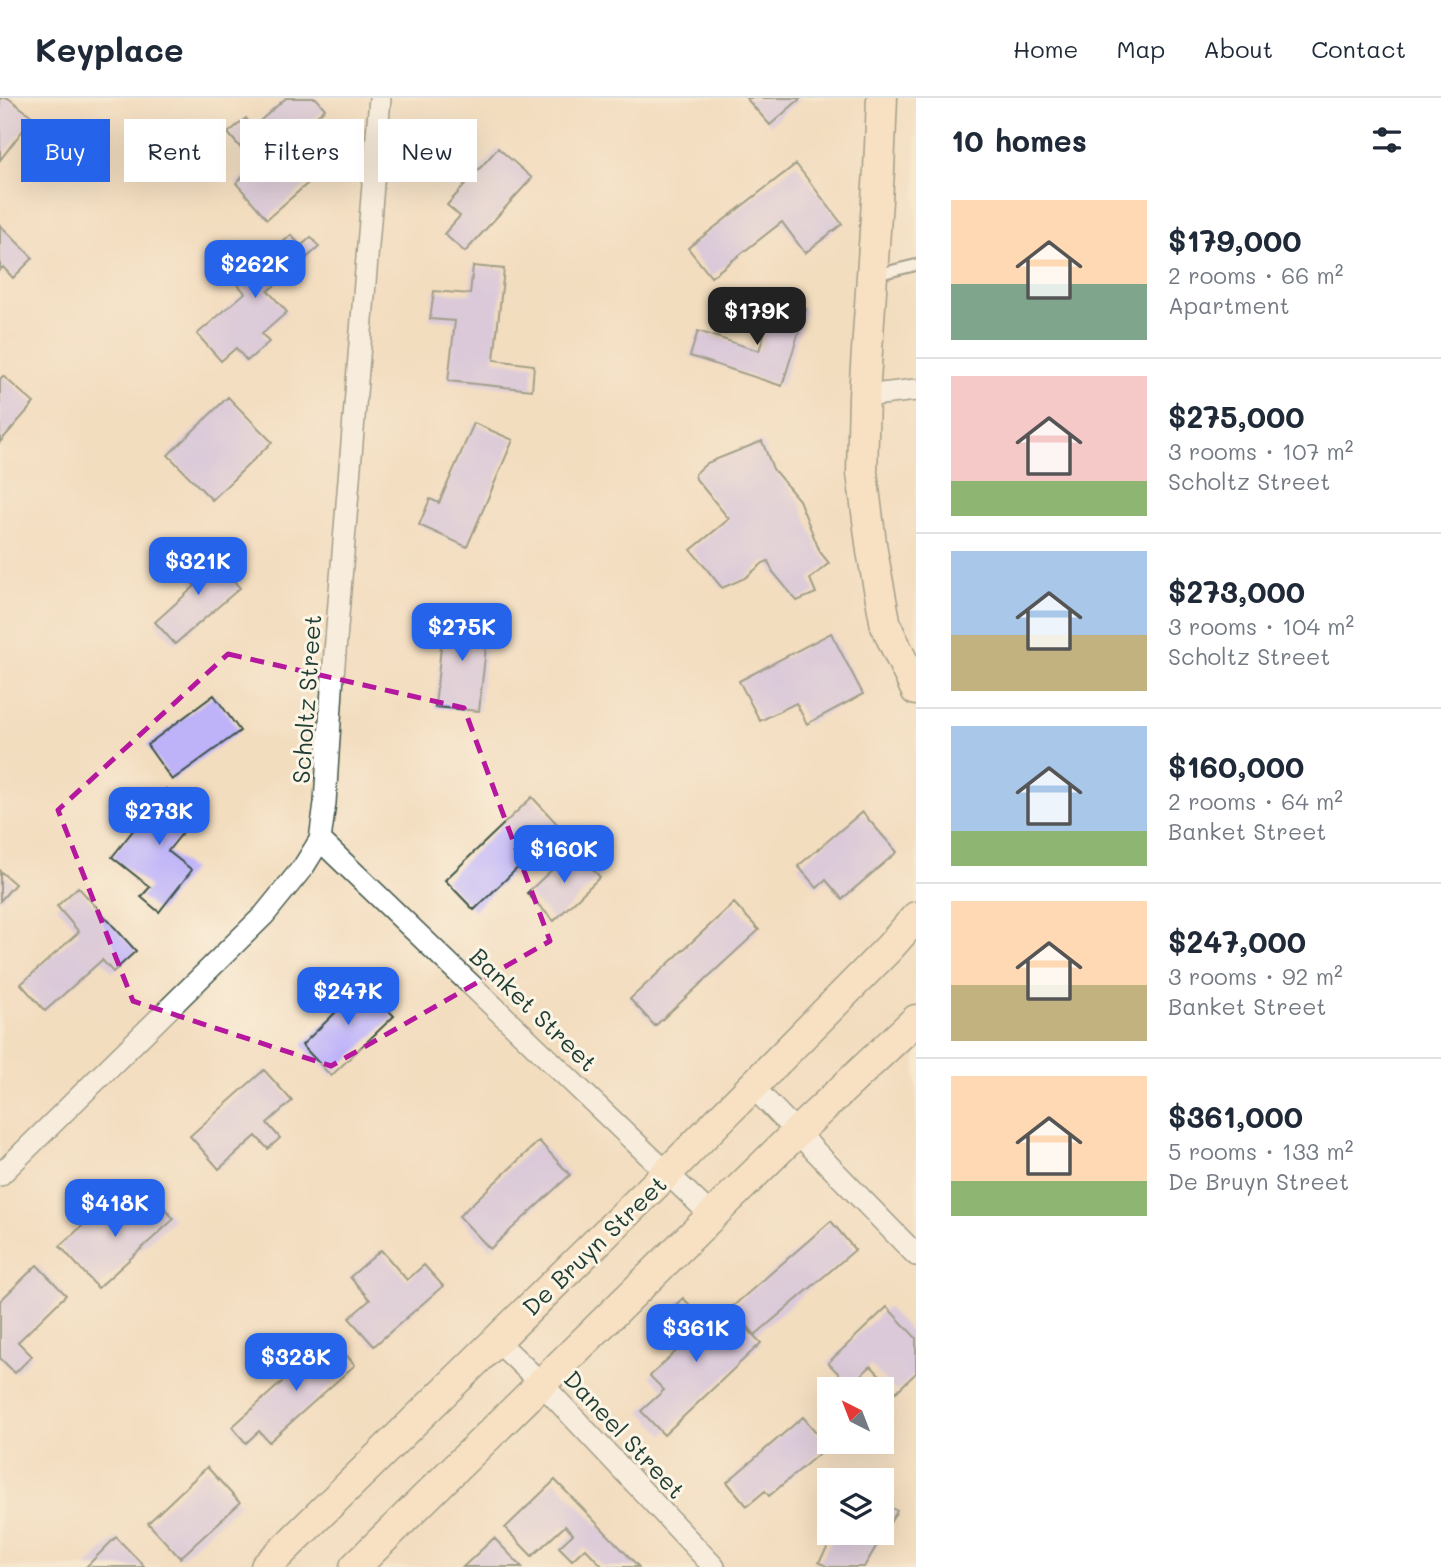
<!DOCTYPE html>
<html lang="en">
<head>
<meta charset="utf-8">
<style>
	body { margin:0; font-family:Mali,sans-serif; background:#f6f6f7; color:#1f2937; height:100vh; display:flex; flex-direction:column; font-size:26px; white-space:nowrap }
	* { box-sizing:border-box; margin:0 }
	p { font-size:23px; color:#747a83 }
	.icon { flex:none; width:38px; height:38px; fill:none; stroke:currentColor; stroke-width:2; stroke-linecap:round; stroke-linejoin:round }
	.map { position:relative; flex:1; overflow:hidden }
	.details { display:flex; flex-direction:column; background:#fff; width:525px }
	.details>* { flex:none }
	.banner { position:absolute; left:21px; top:21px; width:665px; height:63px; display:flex; gap:14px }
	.needle { width:46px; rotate:318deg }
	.tools { position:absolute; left:817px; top:1279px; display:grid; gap:14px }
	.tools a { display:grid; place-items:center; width:77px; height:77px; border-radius:0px; background:#fff; box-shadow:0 7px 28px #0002; font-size:35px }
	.price { position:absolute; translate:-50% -60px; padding:0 16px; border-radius:14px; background:#2563eb; color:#fff; font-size:23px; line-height:46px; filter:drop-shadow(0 2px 4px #0008) }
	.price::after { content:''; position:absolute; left:50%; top:42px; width:21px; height:16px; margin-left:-10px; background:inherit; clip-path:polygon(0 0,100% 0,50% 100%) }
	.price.selected { background:#222; color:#fff }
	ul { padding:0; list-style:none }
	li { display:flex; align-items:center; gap:21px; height:175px; padding:0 35px }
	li+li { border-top:2px solid #e0e1e3 }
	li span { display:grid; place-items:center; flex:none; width:196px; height:140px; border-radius:0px; color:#555 }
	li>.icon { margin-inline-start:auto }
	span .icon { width:84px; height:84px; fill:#fffc; stroke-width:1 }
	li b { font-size:30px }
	h2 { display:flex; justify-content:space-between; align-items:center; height:84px; padding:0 35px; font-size:30px }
	.pill { padding:0 24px; border-radius:0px; background:#fff; box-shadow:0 7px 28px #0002; font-size:24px; line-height:63px }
	.pill.selected { background:#2563eb; color:#fff }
	header { display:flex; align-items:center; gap:42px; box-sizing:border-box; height:98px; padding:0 35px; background:#fff; border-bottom:2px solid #e0e1e3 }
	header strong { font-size:33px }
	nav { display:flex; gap:38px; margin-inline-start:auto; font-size:24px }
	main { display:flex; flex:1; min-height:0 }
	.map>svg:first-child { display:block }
	.building { fill:#beb2f9 }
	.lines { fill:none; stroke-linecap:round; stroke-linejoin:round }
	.lane-casing { stroke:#3f5549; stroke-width:14 }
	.street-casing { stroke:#3f5549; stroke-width:24 }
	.secondary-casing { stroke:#3f5549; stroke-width:33 }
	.lane { stroke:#fff; stroke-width:10 }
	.street { stroke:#fff; stroke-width:21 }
	.secondary { stroke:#fee4c6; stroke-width:30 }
	.marked { fill:none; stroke:#b5179e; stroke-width:5; stroke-dasharray:14 9; stroke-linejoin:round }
	.labels { text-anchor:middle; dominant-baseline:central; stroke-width:6; stroke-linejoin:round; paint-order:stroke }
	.street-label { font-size:24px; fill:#1f3d34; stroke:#fcf5e5 }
</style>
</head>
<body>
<header>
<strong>Keyplace</strong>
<nav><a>Home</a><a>Map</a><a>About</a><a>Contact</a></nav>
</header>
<main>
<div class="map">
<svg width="916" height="1469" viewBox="0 0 916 1469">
	<rect width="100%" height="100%" fill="#fcf5e5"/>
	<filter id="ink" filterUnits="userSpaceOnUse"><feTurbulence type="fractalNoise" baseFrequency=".0143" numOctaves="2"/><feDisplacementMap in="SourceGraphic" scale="14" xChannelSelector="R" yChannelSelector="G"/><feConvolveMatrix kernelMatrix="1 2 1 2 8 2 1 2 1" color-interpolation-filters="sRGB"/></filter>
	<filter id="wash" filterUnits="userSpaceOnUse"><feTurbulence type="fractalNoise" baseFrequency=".00686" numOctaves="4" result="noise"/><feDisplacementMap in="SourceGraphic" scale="28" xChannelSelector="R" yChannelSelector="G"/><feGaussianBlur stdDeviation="1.57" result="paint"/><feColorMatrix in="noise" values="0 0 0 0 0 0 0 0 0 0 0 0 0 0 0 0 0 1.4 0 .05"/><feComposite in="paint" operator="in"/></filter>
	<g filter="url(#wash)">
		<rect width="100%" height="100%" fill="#f3ddbf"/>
		<g id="blocks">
			<path class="building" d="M0 0H8L33 19 0 62Z
				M286 0H316L325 11 293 39 323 72 267 121 236 85 255 67 228 35 246 20 253 29Z
				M746 0H801L770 27Z
				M498 50 532 80 465 154 444 136 460 118 447 107Z
				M796 66 842 126 805 155 782 124 711 179 688 150Z
				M0 127 33 160 13 180 3 169 0 172Z
				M291 137 301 148 311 139 319 149 268 193 287 214 262 236 269 244 247 263 236 250 221 263 197 236 245 195 228 175 263 145 271 155Z
				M473 168 504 171 494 262 534 267 532 292 448 283 455 223 430 221 434 193 470 196Z
				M775 202 806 211 782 288 690 258 698 233 759 253Z
				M3 278 34 305 0 344V281Z
				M228 299 272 344 212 402 168 357Z
				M474 325 513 342 467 449 419 427 430 401 439 405Z
				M762 343 773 371 799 402 820 454 829 465 810 481 816 495 797 503 773 474 768 463 763 465 745 480 722 490 691 452 729 421 696 381 695 376 707 365Z
				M207 451 240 490 175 546 155 524 195 488 182 472Z
				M444 518 489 522 479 613 435 609Z
				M831 535 863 596 807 626 796 605 760 623 739 583Z
				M214 597 240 633 172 682 147 647Z
				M166 691 180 702 186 694 204 708 168 753 192 772 159 814 141 799 150 789 112 759Z
				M532 699 560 729 474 812 445 782Z
				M862 714 897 754 842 801 826 782 817 790 798 768Z
				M574 751 600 779 554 823 527 795Z
				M0 773 15 786 0 803Z
				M78 789 136 853 113 874 102 862 45 913 21 886 79 834 57 808Z
				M734 805 759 832 655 928 630 901Z
				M356 879 394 918 331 978 302 947 335 915 327 907Z
				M264 972 292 1003 267 1025 280 1040 268 1051 256 1038 219 1071 190 1038Z
				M539 1043 570 1077 490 1151 459 1118Z
				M152 1096 174 1121 98 1190 60 1148 103 1109 118 1126Z
				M831 1123 855 1152 755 1237 732 1209Z
				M381 1152 407 1182 424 1167 443 1188 374 1248 349 1220 370 1202 350 1179Z
				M37 1167 66 1197 18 1244 32 1258 15 1275 0 1260V1203Z
				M683 1200 716 1234 734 1217 761 1245 664 1337 641 1313 664 1292 650 1278 687 1243 664 1218Z
				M887 1209 916 1240V1275L896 1294 871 1268 850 1287 828 1265Z
				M331 1240 355 1267 269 1344 259 1333 246 1345 232 1329Z
				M803 1319 828 1348 769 1398 765 1393 747 1408 727 1384Z
				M207 1369 240 1405 180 1460 148 1425Z
				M555 1382 639 1469H603L585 1450 572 1462 559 1449 573 1436 565 1428 532 1458 505 1430Z
				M882 1404 897 1413 864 1469H828L819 1464 836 1435H882Z
				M116 1439 145 1469H86Z
				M494 1440 522 1469H463Z"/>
		</g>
	</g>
	<g filter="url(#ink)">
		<use href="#blocks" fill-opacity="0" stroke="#3f5549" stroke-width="2"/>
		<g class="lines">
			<g class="lane-casing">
				<path id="lane" d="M875 177 916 167"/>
			</g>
			<g class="street-casing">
				<path id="street" d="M864 298 916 292
					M320 742 712 1118
					M753 989 916 1157
					M0 1077 264 817 304 768 320 742 325 705 332 591 380 0
					M496 1242 541 1285 714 1469"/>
			</g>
			<g class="secondary-casing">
				<path id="secondary" d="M882 0 879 72 864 298 862 375 872 453 886 528 916 592
					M266 1469 667 1075 889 850 916 819
					M355 1469 797 1034 916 922"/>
			</g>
			<use href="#lane" class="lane"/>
			<use href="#street" class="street"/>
			<use href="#secondary" class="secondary"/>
		</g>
	</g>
	<path d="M0 0H916V1469H0ZM228 556 464 610 550 843 331 968 133 903 58 712Z" fill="#f3ddbf" fill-opacity=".55" fill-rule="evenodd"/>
	<path class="marked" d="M228 556 464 610 550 843 331 968 133 903 58 712Z"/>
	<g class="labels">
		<g class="street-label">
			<text transform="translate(306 601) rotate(-86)">Scholtz Street</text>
			<text transform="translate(534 911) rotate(44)">Banket Street</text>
			<text transform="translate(594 1147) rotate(-44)">De Bruyn Street</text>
			<text transform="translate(625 1336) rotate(47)">Daneel Street</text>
		</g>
	</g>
</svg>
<div class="tools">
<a><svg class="needle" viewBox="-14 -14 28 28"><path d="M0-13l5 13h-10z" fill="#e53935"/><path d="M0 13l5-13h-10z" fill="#747a83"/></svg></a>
<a><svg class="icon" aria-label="layers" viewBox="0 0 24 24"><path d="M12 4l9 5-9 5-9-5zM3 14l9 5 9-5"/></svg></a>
</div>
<b class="price" style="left:255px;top:202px">$262K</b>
<b class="price selected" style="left:757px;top:249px">$179K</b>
<b class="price" style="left:198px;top:499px">$321K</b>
<b class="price" style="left:462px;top:565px">$275K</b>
<b class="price" style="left:159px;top:749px">$273K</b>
<b class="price" style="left:564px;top:787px">$160K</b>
<b class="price" style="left:348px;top:929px">$247K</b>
<b class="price" style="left:115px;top:1141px">$418K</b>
<b class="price" style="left:696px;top:1266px">$361K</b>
<b class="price" style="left:296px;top:1295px">$328K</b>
<div class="banner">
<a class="pill selected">Buy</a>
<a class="pill">Rent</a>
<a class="pill">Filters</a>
<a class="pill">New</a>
</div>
</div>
<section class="details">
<h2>10 homes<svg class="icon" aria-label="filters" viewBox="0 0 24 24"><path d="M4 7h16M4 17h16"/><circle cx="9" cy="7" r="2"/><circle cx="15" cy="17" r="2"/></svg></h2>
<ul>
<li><span style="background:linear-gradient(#ffd9b3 60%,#7fa58c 0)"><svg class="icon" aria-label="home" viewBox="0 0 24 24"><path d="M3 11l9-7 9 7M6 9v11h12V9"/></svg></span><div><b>$179,000</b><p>2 rooms · 66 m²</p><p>Apartment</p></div></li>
<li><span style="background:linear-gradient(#f6c9c9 75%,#8fb573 0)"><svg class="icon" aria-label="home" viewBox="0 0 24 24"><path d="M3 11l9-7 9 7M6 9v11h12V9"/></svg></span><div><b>$275,000</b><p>3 rooms · 107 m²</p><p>Scholtz Street</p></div></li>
<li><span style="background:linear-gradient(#a9c7e8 60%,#c2b280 0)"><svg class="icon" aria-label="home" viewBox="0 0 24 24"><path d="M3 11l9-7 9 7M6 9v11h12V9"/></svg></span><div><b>$273,000</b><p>3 rooms · 104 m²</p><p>Scholtz Street</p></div></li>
<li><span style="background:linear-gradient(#a9c7e8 75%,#8fb573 0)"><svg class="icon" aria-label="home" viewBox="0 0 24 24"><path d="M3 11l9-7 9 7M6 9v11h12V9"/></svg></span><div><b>$160,000</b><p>2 rooms · 64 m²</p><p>Banket Street</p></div></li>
<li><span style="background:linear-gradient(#ffd9b3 60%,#c2b280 0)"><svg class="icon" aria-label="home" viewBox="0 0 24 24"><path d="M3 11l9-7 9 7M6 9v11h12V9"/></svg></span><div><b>$247,000</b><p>3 rooms · 92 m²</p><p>Banket Street</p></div></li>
<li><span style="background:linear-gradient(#ffd9b3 75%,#8fb573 0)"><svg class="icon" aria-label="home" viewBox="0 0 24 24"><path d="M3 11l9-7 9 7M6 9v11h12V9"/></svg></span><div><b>$361,000</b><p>5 rooms · 133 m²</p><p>De Bruyn Street</p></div></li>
</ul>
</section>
</main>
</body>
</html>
